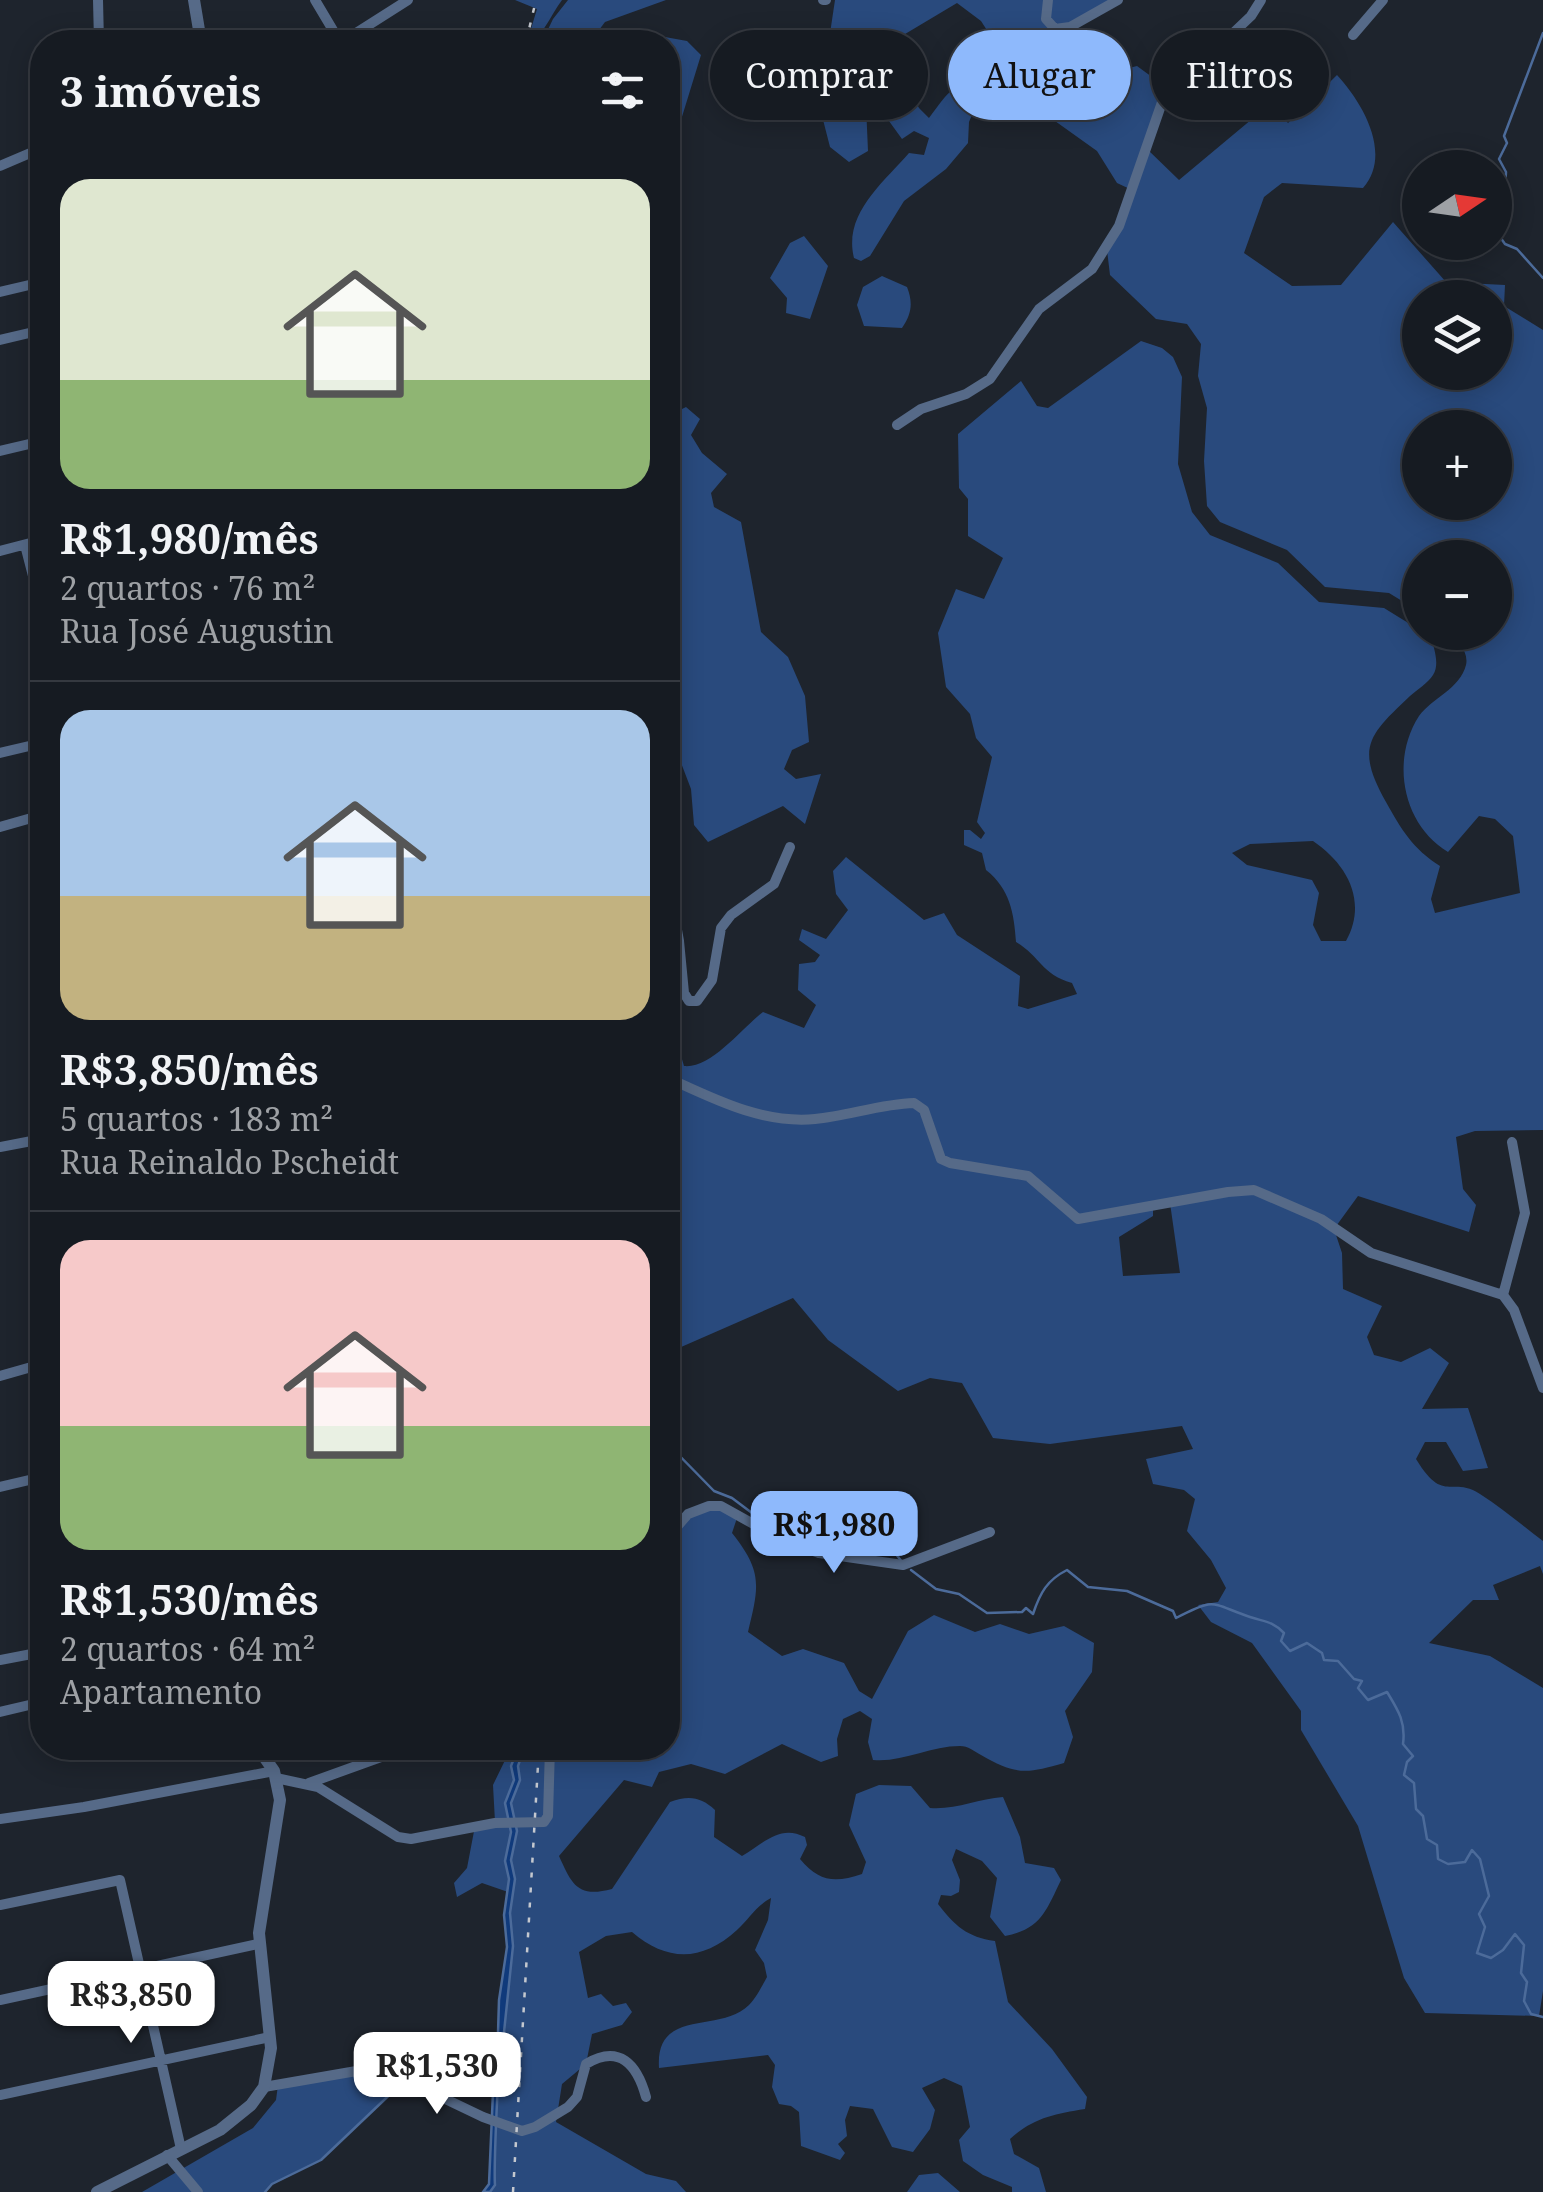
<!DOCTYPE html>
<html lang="pt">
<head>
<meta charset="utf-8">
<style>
	body { margin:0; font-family:"Noto Serif",serif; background:#23282f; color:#f1f3f6; height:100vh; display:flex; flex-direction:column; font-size:38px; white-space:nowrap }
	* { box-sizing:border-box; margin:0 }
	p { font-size:32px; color:#9ea1a5 }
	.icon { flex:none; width:55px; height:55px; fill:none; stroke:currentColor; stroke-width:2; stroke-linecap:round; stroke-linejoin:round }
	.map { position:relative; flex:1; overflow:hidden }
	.drawer { position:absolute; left:30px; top:30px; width:650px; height:1730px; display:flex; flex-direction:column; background:#161b22; border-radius:40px; box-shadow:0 5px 25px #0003,0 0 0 2px #353940 }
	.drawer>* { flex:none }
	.top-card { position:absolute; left:710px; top:30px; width:682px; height:90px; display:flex; gap:20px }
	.needle { width:65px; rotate:77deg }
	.tools { position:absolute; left:1402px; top:150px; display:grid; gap:20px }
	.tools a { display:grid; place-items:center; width:110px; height:110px; border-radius:50%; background:#161b22; box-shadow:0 5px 25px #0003,0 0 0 2px #353940; font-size:50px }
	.price { position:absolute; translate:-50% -85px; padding:0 22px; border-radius:20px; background:#fff; color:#222; font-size:32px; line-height:65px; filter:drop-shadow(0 2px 5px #0008) }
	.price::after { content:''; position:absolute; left:50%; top:60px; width:30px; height:22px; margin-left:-15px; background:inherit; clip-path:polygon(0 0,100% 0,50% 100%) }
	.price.current { background:#8eb9fc; color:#111 }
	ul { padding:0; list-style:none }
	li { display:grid; align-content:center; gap:20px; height:530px; padding:0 30px }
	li+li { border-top:2px solid #353940 }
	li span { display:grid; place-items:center; height:310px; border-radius:30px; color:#555 }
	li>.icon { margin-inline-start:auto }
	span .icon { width:180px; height:180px; fill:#fffc; stroke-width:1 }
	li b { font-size:42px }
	h2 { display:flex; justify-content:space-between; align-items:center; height:120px; padding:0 30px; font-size:42px }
	.tag { padding:0 35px; border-radius:45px; background:#161b22; box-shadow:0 5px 25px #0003,0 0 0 2px #353940; font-size:35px; line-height:90px }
	.tag.current { background:#8eb9fc; color:#111 }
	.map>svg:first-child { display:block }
	.green { fill:#294a7d; fill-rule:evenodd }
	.water { fill:#103a7b; stroke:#4c6b9a; stroke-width:2.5 }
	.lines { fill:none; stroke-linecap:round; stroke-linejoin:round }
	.stream { stroke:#4c6b9a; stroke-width:2.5 }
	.minor { stroke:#566a88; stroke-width:10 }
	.tertiary { stroke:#566a88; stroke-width:12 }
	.rail { stroke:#c4c8cf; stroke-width:2.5; stroke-dasharray:5 10; stroke-linecap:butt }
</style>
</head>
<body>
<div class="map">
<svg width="1543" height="2192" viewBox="0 0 1543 2192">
	<rect width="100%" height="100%" fill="#1e242d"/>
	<path class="green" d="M515 0H562C553 12 542 36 532 42H527L537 9Z
		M568 0H666L605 22 590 42H542L553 19Z
		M835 0H1118L1071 27 1096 67 1117 71 1137 66 1167 88 1146 148 1179 180 1270 104 1288 123 1337 75C1362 102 1393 154 1363 188L1282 183 1264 197 1244 253 1292 286 1341 285 1393 222 1446 282 1505 285 1504 306 1543 330V1130L1475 1131 1456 1137 1463 1189 1476 1205 1469 1232 1358 1196 1334 1229 1342 1253 1343 1289 1382 1306 1367 1337 1374 1355 1401 1362 1430 1348 1449 1363 1422 1409 1468 1408 1488 1468 1463 1471 1446 1442H1425L1416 1459C1444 1505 1451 1475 1480 1494 1502 1508 1522 1525 1543 1541V1574L1540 1566 1493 1585 1499 1600H1473L1429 1643 1490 1656 1543 1688V1991L1539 2016 1425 2013 1404 1978 1358 1826 1301 1730V1711L1252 1643 1211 1622 1198 1605 1218 1602 1226 1588 1211 1560 1187 1531 1195 1499 1184 1490 1153 1484 1146 1459 1193 1449 1182 1426 1050 1444 993 1438 962 1383 930 1378 898 1391 828 1340 793 1298 672 1351 668 1350V1041L679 1049 684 1066C711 1069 743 1027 763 1012L804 1028 816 1005 798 990 799 964 815 962 820 955 799 940 802 929 826 939 848 910 836 894 833 871 846 857 924 920 944 913 957 935 1020 976 1018 1006 1028 1009 1077 994 1072 983C1041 974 1041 957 1016 942 1014 913 1010 889 986 870L982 853 964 845V830H970L981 839 985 833 977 822 992 757 976 738 970 714 946 687 938 633 956 589 984 599 1003 558 968 536V499L959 488 958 434 1021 381 1037 406 1048 408 1141 341 1162 348 1173 357 1182 377 1178 464 1192 512 1210 535 1278 563 1319 602 1384 608 1431 637C1434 649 1440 664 1433 675 1428 683 1417 690 1410 696 1369 735 1355 747 1386 802 1401 829 1413 849 1440 866L1431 899 1435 913 1520 893 1513 836 1495 819 1479 816 1448 852C1403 825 1390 761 1419 716 1432 698 1460 689 1466 665 1469 651 1457 641 1448 633L1495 632V558H1420V612L1389 593 1325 587 1287 550 1220 522 1207 506 1204 461 1207 408 1198 376 1201 344 1187 324 1156 319 1110 275 1107 250 1132 190 1117 183 1097 151 1055 121 1021 59 1003 55 981 21 957 3 885 46 919 108 929 118C950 90 953 82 991 78L998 95 977 103 969 122 968 143 946 169 904 201 870 256 861 261 854 258C843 214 883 183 909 153L924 155 929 138 914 131 902 139 881 110 866 105 868 151 849 162 830 147 820 108 838 72 865 65 860 48 829 40ZM1420 298H1495V372H1420ZM1420 428H1495V502H1420ZM1313 841C1347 864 1368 901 1346 941H1321L1313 925 1319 893 1312 880 1247 865 1232 853 1250 844ZM1170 1203 1180 1273 1123 1276 1119 1237 1153 1216V1205Z
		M665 37 687 41 701 55 681 120 668 138V42H648Z
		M804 236 828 266 810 319 786 313 787 298 770 278 790 243Z
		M882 276 907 287C913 302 912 314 902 328L864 326 857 305 863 287Z
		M686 407 700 419 691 435 702 453 727 474 711 493 714 507 741 522 761 632 788 657 805 696 809 742 792 750 784 769 796 779 821 774 805 824 783 806 708 842 694 825 691 789 675 747 668 740V416Z
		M709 1506 738 1515 732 1533C763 1572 759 1586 748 1632L782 1656 803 1649 844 1663 859 1691 872 1699 908 1631 934 1615 975 1632 1000 1624 1029 1634 1064 1626 1094 1643 1092 1672 1065 1711 1073 1737 1064 1763C1026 1774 1016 1775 981 1755 974 1751 968 1746 960 1746 930 1746 901 1763 873 1760L868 1742 872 1719 860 1711 843 1719 837 1739 838 1756 821 1762 782 1744 725 1774 691 1764 659 1772 652 1787 624 1780 559 1856C572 1885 578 1898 612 1889L670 1802C689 1795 701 1797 715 1810L714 1837 742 1856C764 1843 780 1824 805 1837L807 1845 800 1859C819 1882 835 1883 862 1874L866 1862 849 1825 856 1794 879 1785 911 1786 930 1808C955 1810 978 1799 1003 1797L1020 1837 1025 1863 1054 1868 1061 1880C1046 1911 1041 1929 1005 1936L990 1917 997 1878 982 1861 956 1849 952 1860 960 1880 959 1892 951 1896 941 1895 938 1904C955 1926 967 1937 995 1941L1008 2002 1052 2049 1087 2097 1085 2109C1054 2114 1033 2118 1010 2139L1014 2154 1039 2168 1046 2192H1012V2187L983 2175 963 2161 959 2140 970 2127 962 2086 944 2078 922 2088 935 2110 930 2129 913 2152 892 2147 873 2109 850 2106 845 2120 847 2136 838 2144 845 2153 840 2160 801 2146 799 2112 791 2106 779 2104 772 2087 775 2065 768 2055 659 2068C655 2007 720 2034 749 2005 756 1998 762 1986 767 1977L764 1963 755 1950 768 1920 771 1898C756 1906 749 1919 737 1930 702 1962 667 1962 632 1932L606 1936 579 1952 588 1998 601 1994 613 2006 626 2003 632 2012 622 2025 592 2034 586 2064 562 2084 556 2122 646 2174 676 2181 686 2192H486L492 2184 494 2087 470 2097 460 2082 467 2057 456 2051 440 2065 428 2059 415 2066 403 2082 321 2160 272 2184 265 2192H142L253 2128 276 2100 278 2085 368 2069 382 2050 501 2032 511 1946 508 1892 482 1883 457 1897 454 1883 467 1868 475 1826 495 1822 493 1785 511 1748H668V1610L676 1616 681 1601 668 1586C668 1534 661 1532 709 1506Z
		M938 2173 960 2192H907L919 2175Z"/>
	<path class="water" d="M518 1748H524L518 1766 520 1780 511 1803 517 1831 511 1860 515 1879 510 1913 513 1946 504 2032 511 2052C509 2056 504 2059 501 2064 497 2070 494 2173 495 2185L490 2192H483L489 2184 494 2069 496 2059 505 2052 498 2033 499 2000 507 1947 504 1915 509 1879 505 1861 511 1832 505 1803 514 1780 511 1766Z"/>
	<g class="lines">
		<path class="stream" d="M1495 188H1505L1506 172 1499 159 1507 143 1504 136 1543 33
			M1495 230 1505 244 1517 249 1543 278
			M668 1444 714 1491 732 1498 752 1513 812 1503 820 1509 826 1508 846 1527 868 1531 871 1537 886 1541 902 1562
			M911 1570 936 1589 959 1594 987 1613 1022 1612 1026 1608 1033 1614C1040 1593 1047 1580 1067 1570L1088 1587 1127 1591 1173 1611 1176 1618C1217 1597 1209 1603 1250 1617 1265 1622 1272 1621 1284 1633L1281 1641 1290 1651 1307 1643 1322 1653 1324 1660 1338 1661 1354 1679 1362 1681 1358 1688 1368 1700 1387 1692C1398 1710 1406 1722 1403 1744L1413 1756 1407 1762 1404 1775 1414 1783 1416 1809 1423 1816 1427 1839 1437 1845 1438 1859 1448 1864 1465 1862 1472 1850 1480 1859 1489 1896 1479 1914 1485 1927 1477 1953 1491 1958 1503 1950 1515 1934 1524 1945 1521 1973 1527 1982 1524 2001 1531 2014 1543 2017
			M407 2075 428 2059 440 2065 456 2051 475 2047C485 2052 490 2051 498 2043
			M265 2192 272 2184 321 2160 403 2082"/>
		<path class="minor" d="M98 0 99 42
			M315 0 340 42
			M823 0H826
			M1048 0 1046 19 1055 29 1070 27 1118 0
			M1353 35 1383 0
			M342 42 408 0
			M0 166 42 148
			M36 283 42 304
			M0 292 42 282
			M0 340 42 330
			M897 425 921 409 966 394 990 379 1039 309 1092 269 1119 226 1167 88 1193 60 1230 36 1251 16 1261 0
			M0 451 42 441
			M25 545 40 603
			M0 551 42 540
			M0 753 42 743
			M0 827 42 815
			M668 881 679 941 684 993 689 1001H697L712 980 721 928 731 915 774 884 790 847
			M668 1078C714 1099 762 1124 815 1119 848 1116 880 1104 914 1103L924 1110 941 1159 950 1163 1028 1176 1078 1219 1228 1192 1254 1190 1321 1219 1371 1253 1503 1295
			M0 1147 42 1139
			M1503 1295 1525 1213 1512 1142
			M1503 1295 1514 1310 1543 1388
			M0 1376 42 1364
			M0 1487 42 1477
			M668 1537 688 1514 709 1506H721L775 1536 819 1553 903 1565 990 1532
			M0 1660 42 1652
			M0 1712 42 1702
			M276 1778 318 1787 398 1837 411 1839 495 1823 544 1822 548 1816 550 1748
			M309 1783 406 1748
			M0 1819 84 1807 274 1771
			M0 1905 120 1880 181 2149
			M0 2000 258 1944
			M264 2087 368 2069 389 2072 483 2117 522 2131 535 2127 568 2107 577 2097 586 2064C619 2044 637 2064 646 2097
			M0 2095 270 2037
			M167 2155 198 2192"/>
		<path class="tertiary" d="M194 0 201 42
			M97 2192 220 2130 251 2105 264 2087 271 2048 259 1933 280 1800 274 1771 258 1748"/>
		<path class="rail" d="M526 42 536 0
			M513 2192 539 1748"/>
	</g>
</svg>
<div class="tools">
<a><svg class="needle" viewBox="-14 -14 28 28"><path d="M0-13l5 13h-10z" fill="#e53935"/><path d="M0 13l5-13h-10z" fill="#9ea1a5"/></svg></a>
<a><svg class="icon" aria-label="layers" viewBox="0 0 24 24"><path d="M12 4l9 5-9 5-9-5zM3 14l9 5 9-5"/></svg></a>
<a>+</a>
<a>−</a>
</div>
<b class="price current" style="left:834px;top:1576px">R$1,980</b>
<b class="price" style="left:131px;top:2046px">R$3,850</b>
<b class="price" style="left:437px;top:2117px">R$1,530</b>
<div class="top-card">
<a class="tag">Comprar</a>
<a class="tag current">Alugar</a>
<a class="tag">Filtros</a>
</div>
<section class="drawer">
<h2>3 imóveis<svg class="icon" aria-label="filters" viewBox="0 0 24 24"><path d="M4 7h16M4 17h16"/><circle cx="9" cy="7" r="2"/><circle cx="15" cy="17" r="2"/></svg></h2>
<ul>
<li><span style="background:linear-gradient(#dfe7d0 65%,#8fb573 0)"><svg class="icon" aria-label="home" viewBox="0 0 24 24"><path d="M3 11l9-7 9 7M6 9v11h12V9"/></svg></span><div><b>R$1,980/mês</b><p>2 quartos · 76 m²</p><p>Rua José Augustin</p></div></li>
<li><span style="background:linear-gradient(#a9c7e8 60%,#c2b280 0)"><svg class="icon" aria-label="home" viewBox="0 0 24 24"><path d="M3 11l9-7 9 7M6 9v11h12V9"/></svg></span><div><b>R$3,850/mês</b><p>5 quartos · 183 m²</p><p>Rua Reinaldo Pscheidt</p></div></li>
<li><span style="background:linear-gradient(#f6c9c9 60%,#8fb573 0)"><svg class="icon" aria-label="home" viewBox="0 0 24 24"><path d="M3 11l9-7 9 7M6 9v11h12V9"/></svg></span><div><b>R$1,530/mês</b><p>2 quartos · 64 m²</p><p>Apartamento</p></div></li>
</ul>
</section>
</div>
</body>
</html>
